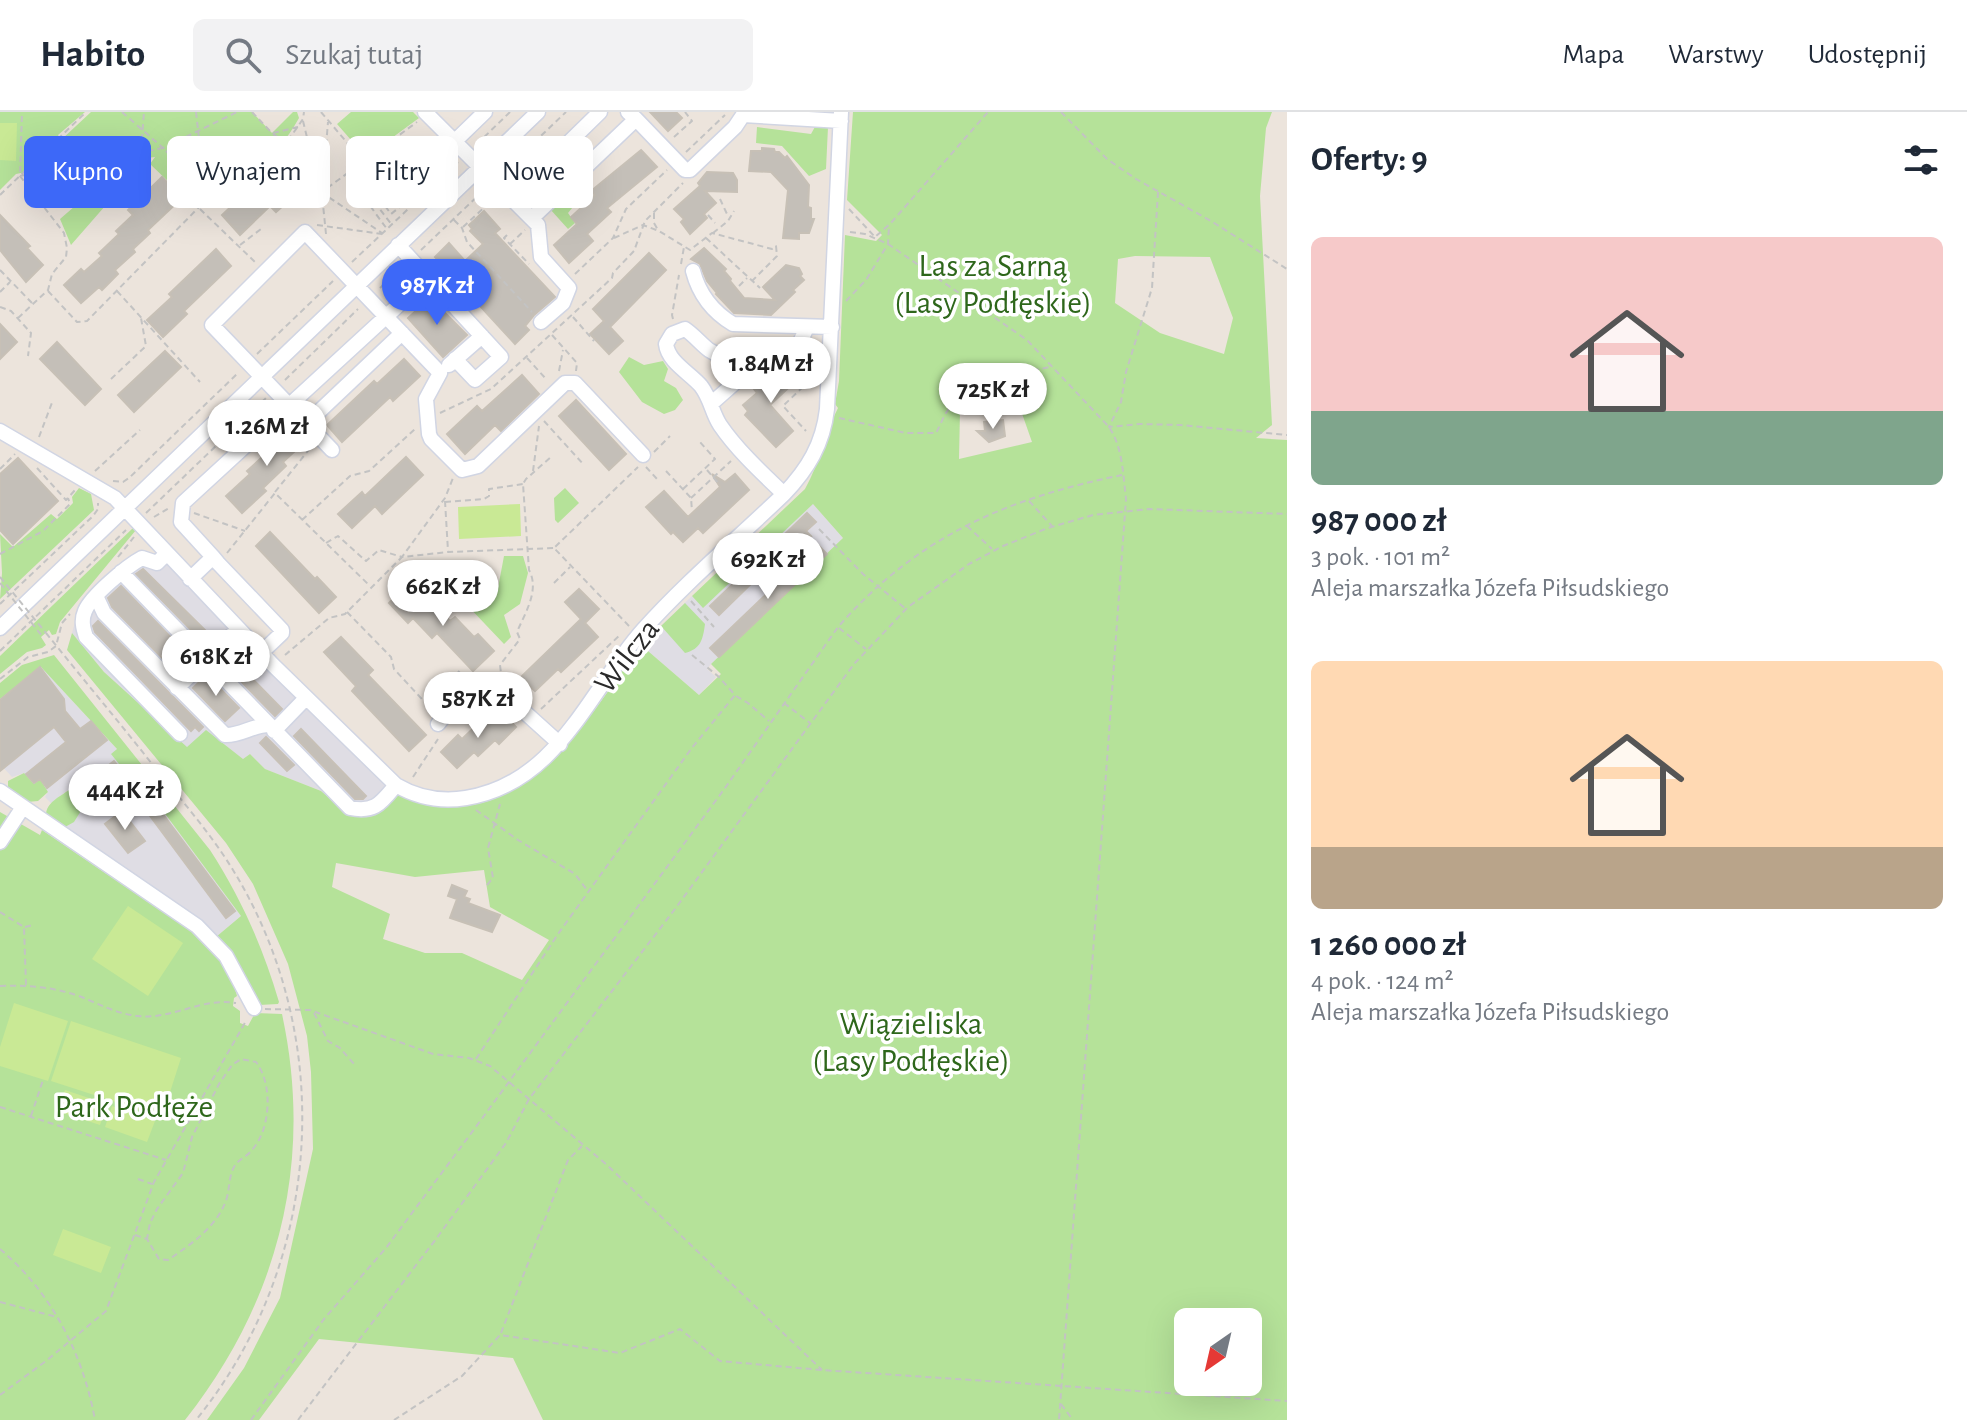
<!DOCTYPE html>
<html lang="pl">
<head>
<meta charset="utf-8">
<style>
	body { margin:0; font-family:"Alegreya Sans",sans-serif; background:#f2f2f3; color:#1f2937; height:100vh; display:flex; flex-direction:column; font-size:30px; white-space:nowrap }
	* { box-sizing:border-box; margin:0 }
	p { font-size:26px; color:#747a83 }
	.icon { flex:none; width:44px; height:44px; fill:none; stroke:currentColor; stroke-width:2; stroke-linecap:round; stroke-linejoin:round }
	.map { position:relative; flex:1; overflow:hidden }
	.drawer { display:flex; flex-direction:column; background:#fff; width:680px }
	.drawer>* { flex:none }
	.banner { position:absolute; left:24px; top:24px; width:760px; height:72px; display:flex; gap:16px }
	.needle { width:52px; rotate:214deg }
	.controls { position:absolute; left:1174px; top:1196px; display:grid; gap:16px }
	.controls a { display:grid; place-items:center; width:88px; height:88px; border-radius:12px; background:#fff; box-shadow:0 8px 32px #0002; font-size:40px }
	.price { position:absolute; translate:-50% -68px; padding:0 18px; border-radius:28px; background:#fff; color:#222; font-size:26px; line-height:52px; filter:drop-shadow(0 2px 4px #0008) }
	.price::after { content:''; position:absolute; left:50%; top:48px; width:24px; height:18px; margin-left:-12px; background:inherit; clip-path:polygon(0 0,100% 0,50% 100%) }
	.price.selected { background:#3d68f8; color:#fff }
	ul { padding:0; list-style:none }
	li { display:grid; align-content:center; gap:16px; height:424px; padding:0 24px }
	li span { display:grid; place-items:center; height:248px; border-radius:12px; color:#555 }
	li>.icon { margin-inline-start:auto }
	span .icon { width:144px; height:144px; fill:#fffc; stroke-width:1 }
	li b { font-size:34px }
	h2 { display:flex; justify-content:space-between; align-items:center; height:96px; padding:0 24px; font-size:34px }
	.chip { padding:0 28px; border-radius:12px; background:#fff; box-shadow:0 8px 32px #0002; font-size:28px; line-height:72px }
	.chip.selected { background:#3d68f8; color:#fff }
	header { display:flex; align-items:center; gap:48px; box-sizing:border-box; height:112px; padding:0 40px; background:#fff; border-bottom:2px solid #e0e1e3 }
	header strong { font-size:38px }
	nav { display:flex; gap:44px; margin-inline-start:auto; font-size:28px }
	.search { width:560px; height:72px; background:#f2f2f3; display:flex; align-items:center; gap:20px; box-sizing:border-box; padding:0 28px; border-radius:12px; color:#747a83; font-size:30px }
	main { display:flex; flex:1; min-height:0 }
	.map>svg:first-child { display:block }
	.industrial { fill:#dfdde4 }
	.green { fill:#b5e299; fill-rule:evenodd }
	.pitch { fill:#c9e995 }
	.building { fill:#c4bfb8; stroke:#c7c0b6; stroke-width:2 }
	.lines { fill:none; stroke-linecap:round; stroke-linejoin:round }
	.minor-casing { stroke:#d1d5e3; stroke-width:17 }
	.path { stroke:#c3c3c3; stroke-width:2; stroke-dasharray:6 4; stroke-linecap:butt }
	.minor { stroke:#fff; stroke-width:14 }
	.path-bridge { stroke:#c3c3c3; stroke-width:2; stroke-dasharray:6 4; stroke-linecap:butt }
	.labels { text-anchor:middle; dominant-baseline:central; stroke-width:7; stroke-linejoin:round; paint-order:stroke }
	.park-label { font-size:32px; fill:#2e671b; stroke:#fff }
	.street-label { font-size:32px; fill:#2a2a2a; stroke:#fff }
</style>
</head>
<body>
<header>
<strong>Habito</strong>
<div class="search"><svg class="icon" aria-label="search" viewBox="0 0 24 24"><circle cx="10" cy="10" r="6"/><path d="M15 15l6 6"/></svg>Szukaj tutaj</div>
<nav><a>Mapa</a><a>Warstwy</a><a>Udostępnij</a></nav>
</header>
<main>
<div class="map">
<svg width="1287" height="1308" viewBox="0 0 1287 1308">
	<rect width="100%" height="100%" fill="#ece4dc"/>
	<path class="industrial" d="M813 392 843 426 711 552 707 557 716 565 699 583 641 533 692 484 703 495Z
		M165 438 394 680 346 700 321 679 265 657 250 642 243 647 227 636H187L104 560 72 521 78 500 102 470 154 447Z
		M41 555 115 635 241 804 216 825 60 713 68 678 51 691 45 685 48 680 39 668 34 672 24 661 12 665 0 652V587Z"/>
	<path class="green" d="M0 0H85L58 23 61 28 91 0H252L272 21 293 0H297L299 6C286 29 271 48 248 62 230 73 210 79 194 94L150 52 155 45 147 46 71 133 60 107 75 94 67 74 44 89 27 66 31 59 16 62 0 78Z
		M351 0H413L419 6 366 45 337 12Z
		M853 0H1272L1266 16 1260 84 1272 313 1256 326 1287 328V1308H543L513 1246 319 1227 259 1308H207L244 1256 280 1186 313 1037 311 960 307 924 288 852 253 772 226 731 67 538 72 521 104 560 187 635 206 618 243 647 250 642 265 657 321 679 346 700 394 680C514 737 582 614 641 533L699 583 721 562 711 552 843 426 813 392 703 496 692 484 805 377C820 351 824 322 838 296L835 292 839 269 845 123 876 129 882 123 847 88ZM1135 144 1210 145 1233 206 1224 242 1160 221 1115 191 1118 147ZM1019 293 1032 330 959 347 960 299ZM336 751 415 765 484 758 490 795 549 828 522 868 462 841H425L383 827 390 802 332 775ZM1188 1210H1248V1270H1188Z
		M816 13 828 15 826 57 809 64 782 34 756 31 757 15 811 22Z
		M568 80 577 90 568 101 575 111 568 117 550 97Z
		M629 245 644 253 663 249 668 257 664 269 676 276 683 288 675 298 664 302 642 290 619 260Z
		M79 376 91 382 94 398 0 487 2 461 0 422 13 435 51 402 57 407 73 391 72 385Z
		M565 376 579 391 558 411 555 408 554 386Z
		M133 416 136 418 60 510 56 522 52 523 49 518 41 525 46 533 42 536 27 540 0 562V544Z
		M504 444H523L528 461 520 492 504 503 511 525 504 532 447 472 470 473 477 468 498 476Z
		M685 491 705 512C703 527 701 537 685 541L661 514Z
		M54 543 210 738C241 786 263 835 279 890L278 892 259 893 234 844 216 825 241 804 140 668 135 672 111 642 117 637 41 555 0 587V571L22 553Z
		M24 661 34 672 40 667 48 680 38 689 27 690 8 677V669Z
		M69 678 84 694 74 710 65 715 46 703C46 691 59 685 69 678Z
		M0 700 40 723 42 718 201 826C217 842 232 861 237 884L234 886 233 894 240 899V911L248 914 255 901 282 902C314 1050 279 1189 185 1308H0Z"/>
	<path class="pitch" d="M0 11H17L16 49 0 48Z
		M520 392 521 424 459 427 458 395Z
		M128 794 183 831 148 884 92 847Z
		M14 891 68 909 48 969 0 954V935Z
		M71 909 181 946 162 1005 51 969Z
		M65 978 107 992 100 1013 57 999Z
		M112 994 155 1009 147 1030 105 1015Z
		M63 1117 111 1135 101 1161 53 1143Z"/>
	<path class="building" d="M650 0H676L682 6 668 19Z
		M762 36 774 37 775 40H779L785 46 787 44 809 73 808 95 811 96V107H814L809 121H799V127L783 126 788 78 771 60 749 59 751 39H762Z
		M641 38 657 55 607 96 611 100 587 122 593 129 569 151 554 133 577 112 571 105 595 83 591 79Z
		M298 44 316 64 276 100 270 94 240 123 222 103 252 75 257 81Z
		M707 60 733 61 737 68V80L705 79 716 91 704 102 707 106 690 122 681 110 684 107 674 97 700 74 698 71Z
		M162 65 182 86 148 118 150 121 133 137 135 140 115 158 118 162 102 178 99 175 81 191 64 173 81 157 84 160 102 144 99 141 119 122 116 119 133 103 128 98Z
		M484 99 500 117 495 121 555 185 534 203 525 214 529 218 515 232 435 145 449 131 465 149 483 132 470 119 472 117 469 113Z
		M0 103 30 134 27 136 43 153 26 170 0 138Z
		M704 136 726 157 724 159 731 167 730 169 744 186 775 188 763 175 786 153 799 156 802 162 800 164 804 168 793 178 795 180 771 203 734 201 716 182 717 181 707 169 700 152 691 147Z
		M216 137 231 154 184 199 187 202 163 225 147 208 172 185 169 182Z
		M649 141 666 158 610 215 623 229 609 242 590 222 604 209 593 197Z
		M430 186 467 223 443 245 408 206Z
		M0 212 17 230 0 247Z
		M57 230 101 277 85 293 40 247Z
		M165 239 181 255 134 300 118 283Z
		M404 247 420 264 393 289 390 285 342 330 327 313 374 269 377 272Z
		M783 250 799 266 770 293 793 319 776 335 745 303 748 299 743 293 757 281 754 277Z
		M522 263 539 282 501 319 495 313 465 342 447 322 477 294 482 299Z
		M576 288 626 342 609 358 559 304Z
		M1003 308 1005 324 989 330 977 319H985L984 310Z
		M291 311 307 328 283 350 286 354 263 376 266 379 242 401 226 384 250 362 247 359 271 337 268 333Z
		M406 345 423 363 382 402 375 394 352 416 338 402 362 380 365 384Z
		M18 346 58 389 13 432 0 418V362Z
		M712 362 725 370 735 362 749 378 703 421 698 416 683 430 673 420 671 422 646 395 664 379 688 405 720 375Z
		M807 401 816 410 806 419 811 424 795 429 719 503 710 494Z
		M270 420 315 467 317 465 336 485 319 501 256 434Z
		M818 433 827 442 719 545 710 536Z
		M143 457 212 525 205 532 136 462Z
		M121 474 191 546 176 560 112 495 108 486Z
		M406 474 426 494 431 489 450 509 455 505 474 525 478 522 494 539 473 559 437 521 432 526 413 506 408 511 389 491Z
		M579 477 599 497 585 511 598 525 561 560 558 557 535 579 521 565 581 507 565 490Z
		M98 509 203 615 199 619 195 615 191 619 95 520 93 514Z
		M341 525 373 558 368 563 426 623 409 639 352 579 356 574 324 540Z
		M231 545 282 597 275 604 224 552Z
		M40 555 64 587 65 599 80 617 91 609 107 628 47 676 40 667 34 671 26 662 66 630 54 615 0 659V588Z
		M207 563 239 596 225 609 193 576Z
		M500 599 516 615 499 632 495 628 478 644 474 640 457 656 441 640 458 623 462 627 479 611 483 615Z
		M301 617 366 684 363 687H355L294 624Z
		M266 625 294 653 287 659 260 631Z
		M114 649 121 658 82 690 74 681Z
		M142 674 235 799 226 806 133 681Z
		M122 699 145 729 128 741 105 712Z
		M452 773 467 779 464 785 470 787 468 791 500 803 492 820 450 806 457 787 448 784Z"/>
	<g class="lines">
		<g class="minor-casing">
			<path id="minor" d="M425 0 538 113 541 145 569 176 563 191 541 210
				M636 7 685 58H690L735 15 743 3 841 9
				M455 29 485 0
				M512 86 600 0
				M532 106 636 7 628 0
				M398 133 501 245 475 268 455 247
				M693 159C699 182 713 200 733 212L832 215
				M449 253 482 224
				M712 291 766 243
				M308 310 402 221
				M0 319 115 386 273 553 396 673C418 686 441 690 466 686 558 671 588 580 643 518 686 470 737 427 784 382 808 357 823 332 827 297L841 0
				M332 338 212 213 305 120 440 261 426 287 429 322 431 327 462 358 478 354 565 271H575L643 343
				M784 382C762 361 737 338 720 313 712 301 711 287 701 274 690 261 668 250 666 232L672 222 685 217C694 223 701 232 709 238 732 254 772 241 797 237L807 215
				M166 442 157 451 142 446C127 454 91 484 85 499 81 508 83 516 86 525L180 622
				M213 445 181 410 183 391 428 166
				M121 460 350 696C375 701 381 691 396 673
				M190 467 213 445 218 451 282 518V521L261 541
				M97 486 104 501 225 623C240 624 253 613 269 613
				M0 516 538 0
				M177 576 238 517
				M438 612 459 585 468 578 501 582 509 586 560 632
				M274 619 306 586
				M0 679 197 814 226 844 254 896
				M0 730 23 695"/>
		</g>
		<path class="path" d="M122 0 163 36 237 0
			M196 0 206 88 209 85
			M252 0 272 21 286 31
			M321 0 401 94 391 102 377 83 372 87 392 113
			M1061 0 1107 47 1136 67 1211 109 1287 157
			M303 9 313 50
			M273 21 298 15
			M674 25 692 9 685 0
			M477 32 510 0
			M141 38 144 0
			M354 38C348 68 371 95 387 117
			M686 40 725 3
			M374 42C396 45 416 60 437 68
			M280 43C301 42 309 42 320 62
			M505 58 566 0
			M20 64 163 36 210 84 250 64 278 43 303 7 304 0
			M321 80 382 121
			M1158 80 1152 176 1126 260 1121 290 1109 315 1139 312 1180 313 1287 323
			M0 83 86 0
			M309 84 330 74 417 10
			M720 87 727 102
			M401 92 419 75 424 81
			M200 97 256 151
			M849 97 875 125 890 112 988 0
			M654 101V111L658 118
			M708 103 715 111
			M454 108 462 116 467 130 532 200
			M317 113 382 122
			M463 115 489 91 491 86
			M850 120 865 122 888 132 1027 228 1109 315C1123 336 1123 363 1126 387L1059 1308
			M713 121 728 109 734 99
			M326 122 320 63 325 47 328 10
			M507 123 504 126 529 152
			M614 126 643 113 659 119 690 138 712 121 772 137 776 134 777 144 752 169
			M706 126 760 176
			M510 132 525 118
			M240 133 261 117
			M421 138 483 79
			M352 150 458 50
			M681 152 684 135
			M0 158 32 191
			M575 162 613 126 626 97 667 58
			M739 174 747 166
			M380 176 401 156
			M48 179 77 210 87 209 206 88
			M117 179 200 270
			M0 180 10 170
			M846 189 866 168 888 132 889 114
			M0 195 11 199 31 221 28 244
			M573 205 594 229
			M18 206 48 178 52 162 66 145 67 136 64 121 20 64 22 0
			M673 207 672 203 679 163
			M552 223 577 251 576 259
			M257 242 333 169
			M527 246 547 268
			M795 252 809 269 783 294 806 319
			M559 259 563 238
			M111 267 146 234 141 206
			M285 268 358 197
			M440 301 491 277 612 166 613 161 634 139 645 109 683 71
			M839 306 906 321H936C940 314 943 305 948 298 966 271 1020 261 1050 255
			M544 309 584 353
			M39 325 53 288
			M654 340 670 324
			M646 355 657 367
			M37 356 66 388 76 377
			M0 357 15 342
			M707 358 719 372
			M95 359 140 318
			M533 359 539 314
			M666 359 691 386 692 399
			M113 369 123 370 129 366 238 261
			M683 377 715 347 699 329
			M275 380 311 335
			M691 386 731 349
			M445 389 448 439
			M1029 389 1052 414
			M445 390 484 387 489 384V377L523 372
			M146 401 266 286
			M194 401 245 419
			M154 405 169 396
			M302 408 350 364 369 359 415 317
			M967 414 992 437
			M819 417 863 462 906 497
			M326 431 338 424 366 449 379 438 402 445 445 386 453 366
			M227 441 275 381 370 474
			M0 442 43 419 70 392 68 386
			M118 445 134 425
			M554 471 570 455
			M691 489 714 515
			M0 492 93 404 98 397V391
			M347 500 391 545 394 557 433 599
			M629 514 554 436 638 355
			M839 516 866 537
			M46 521C82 566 120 611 156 657 183 690 211 722 233 758 338 929 322 1153 196 1308
			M0 539 126 418
			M285 543 329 506 345 502 402 445 448 440 554 436
			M458 559 464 565
			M0 567 28 545 48 540 56 534 62 511 70 502
			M502 569 500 553 520 527 517 520C525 501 540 478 529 458L523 372 526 367 552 344
			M736 584 748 591 769 609
			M784 591 810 611
			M541 597 621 522
			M460 609 479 593
			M413 665 438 627
			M476 698 518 728 575 762 587 778
			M487 773 493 766 488 736 500 692
			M0 800 24 815 26 873
			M25 815 33 813
			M0 874C28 873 53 875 79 884 99 892 117 902 138 904 172 908 202 885 236 891
			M265 897 310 898 433 942 469 946 490 954 607 1053 822 1258
			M314 901 328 929 340 936 354 952
			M476 947 558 822 691 637 735 583 719 565 692 543
			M0 995 166 1048
			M31 1004 43 968
			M138 1067 152 1072
			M135 1123 147 1127 159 1147 168 1148C190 1133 215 1116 225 1091 230 1080 228 1066 234 1055 238 1047 247 1045 252 1038 271 1017 273 972 256 950L241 947 232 953 219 972 192 1025 183 1061 157 1097 150 1111 147 1127
			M0 1137C52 1181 83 1242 95 1308
			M0 1190 57 1205
			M501 1221 568 1048 582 1034
			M0 1283 46 1249 106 1199 154 1070 246 909
			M1061 1292 1073 1308
			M251 1308 324 1207 386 1136 475 1016 725 676 838 515C918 424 1005 387 1122 363
			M298 1308 436 1127 506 1031 529 987 675 797 854 552 908 495 969 452 1003 434 1048 416 1093 403 1149 397 1287 402
			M394 1308 462 1264 500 1223 620 1241 680 1217 720 1249 822 1258 1287 1289"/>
		<use href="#minor" class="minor"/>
		<path class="path-bridge" d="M0 465 46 521
			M0 471 42 524"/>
	</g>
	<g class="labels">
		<g class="park-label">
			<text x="993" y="154">Las za Sarną<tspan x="993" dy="37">(Lasy Podłęskie)</tspan></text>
			<text x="911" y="912">Wiązieliska<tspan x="911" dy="37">(Lasy Podłęskie)</tspan></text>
			<text x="134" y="995">Park Podłęże</text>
		</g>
		<g class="street-label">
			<text transform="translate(627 544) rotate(-52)">Wilcza</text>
		</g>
	</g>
</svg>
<div class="controls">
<a><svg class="needle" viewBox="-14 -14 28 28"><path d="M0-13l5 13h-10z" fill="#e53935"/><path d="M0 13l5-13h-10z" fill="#747a83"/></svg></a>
</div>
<b class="price selected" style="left:437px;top:215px">987K zł</b>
<b class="price" style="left:771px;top:293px">1.84M zł</b>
<b class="price" style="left:993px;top:319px">725K zł</b>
<b class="price" style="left:267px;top:356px">1.26M zł</b>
<b class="price" style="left:768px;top:489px">692K zł</b>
<b class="price" style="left:443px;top:516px">662K zł</b>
<b class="price" style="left:216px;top:586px">618K zł</b>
<b class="price" style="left:478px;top:628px">587K zł</b>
<b class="price" style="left:125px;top:720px">444K zł</b>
<div class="banner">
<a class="chip selected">Kupno</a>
<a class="chip">Wynajem</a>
<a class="chip">Filtry</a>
<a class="chip">Nowe</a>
</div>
</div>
<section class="drawer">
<h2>Oferty: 9<svg class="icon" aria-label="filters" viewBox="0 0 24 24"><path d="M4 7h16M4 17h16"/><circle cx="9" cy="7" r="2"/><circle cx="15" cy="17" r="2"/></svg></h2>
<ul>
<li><span style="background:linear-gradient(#f6c9c9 70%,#7fa58c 0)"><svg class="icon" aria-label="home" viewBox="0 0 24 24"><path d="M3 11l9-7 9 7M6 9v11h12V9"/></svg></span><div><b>987 000 zł</b><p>3 pok. · 101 m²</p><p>Aleja marszałka Józefa Piłsudskiego</p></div></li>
<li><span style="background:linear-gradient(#ffd9b3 75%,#b9a48a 0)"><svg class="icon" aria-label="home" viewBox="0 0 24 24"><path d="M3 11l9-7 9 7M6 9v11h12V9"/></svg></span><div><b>1 260 000 zł</b><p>4 pok. · 124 m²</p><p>Aleja marszałka Józefa Piłsudskiego</p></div></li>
</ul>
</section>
</main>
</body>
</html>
